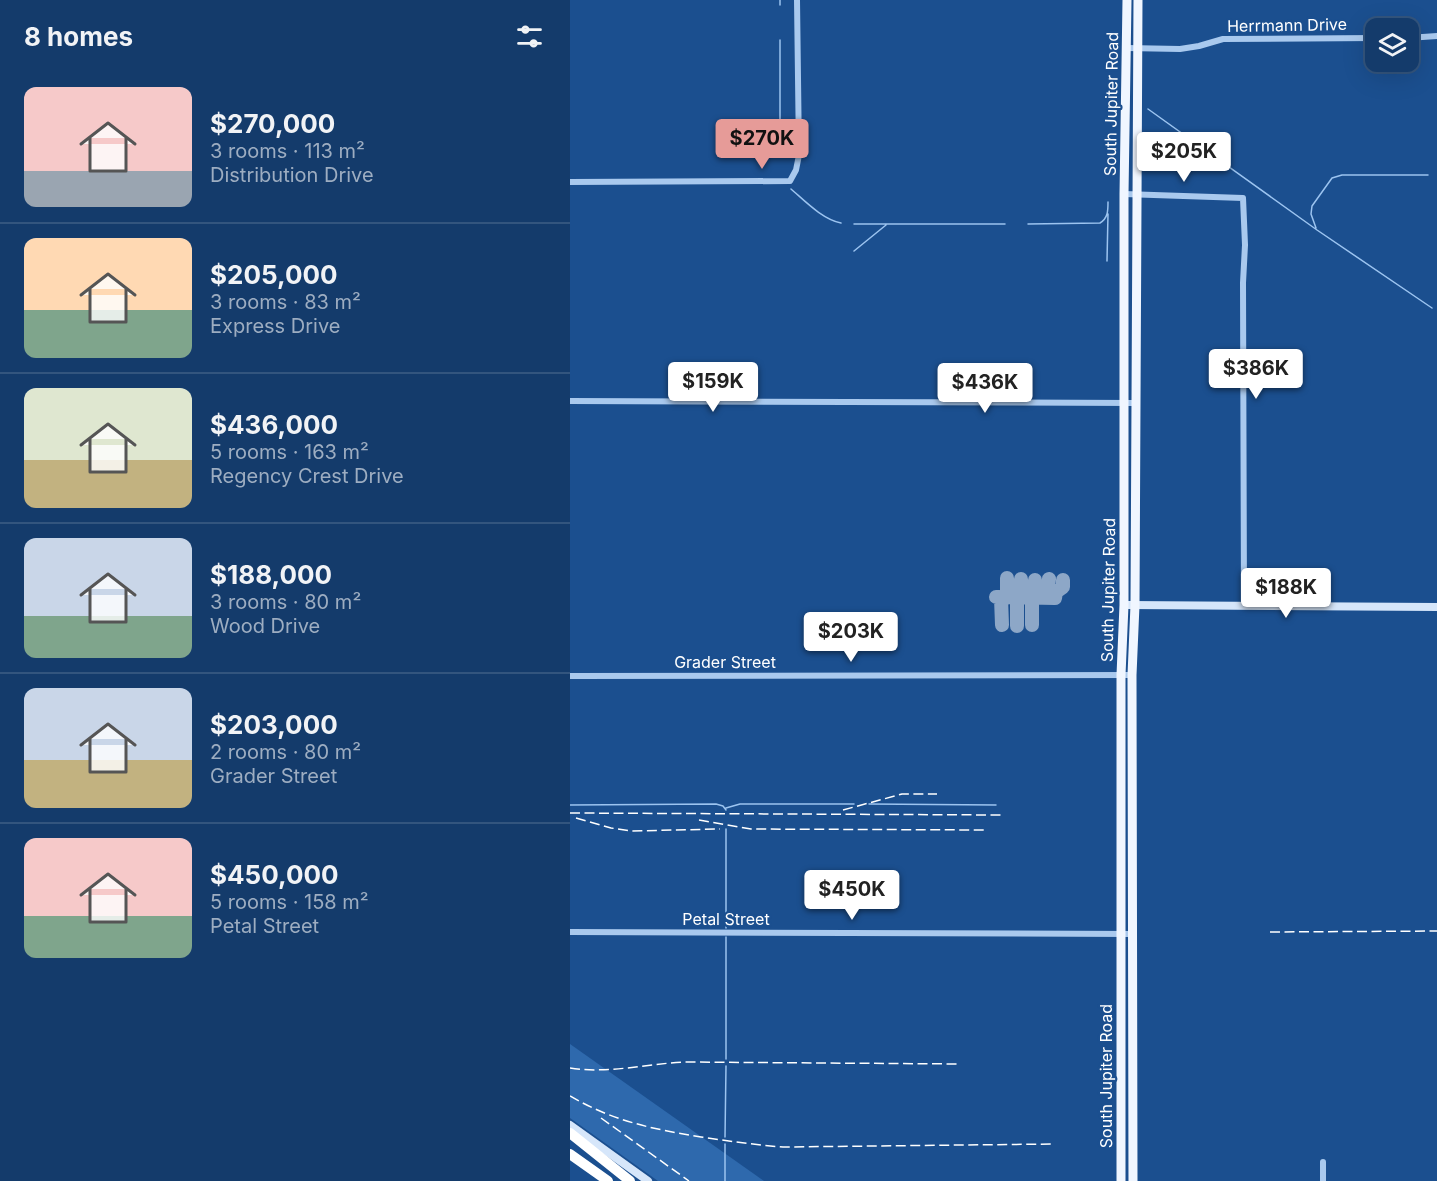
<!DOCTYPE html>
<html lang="en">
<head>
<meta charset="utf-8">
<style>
	body { margin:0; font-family:Inter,sans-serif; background:#1d4271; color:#f1f3f6; height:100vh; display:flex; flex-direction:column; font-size:22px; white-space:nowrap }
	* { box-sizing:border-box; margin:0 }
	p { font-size:20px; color:#9dadc1 }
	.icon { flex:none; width:33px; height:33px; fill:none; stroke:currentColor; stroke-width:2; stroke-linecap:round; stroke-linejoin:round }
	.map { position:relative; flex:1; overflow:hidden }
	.drawer { display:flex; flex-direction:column; background:#143b6b; width:570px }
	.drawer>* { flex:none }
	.controls { position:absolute; left:795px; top:18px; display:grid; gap:12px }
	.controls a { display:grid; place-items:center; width:54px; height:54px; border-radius:12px; background:#143b6b; box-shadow:0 6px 24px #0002,0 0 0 2px #33557e; font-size:30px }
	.price { position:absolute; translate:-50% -51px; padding:0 14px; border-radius:6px; background:#fff; color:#222; font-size:20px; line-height:39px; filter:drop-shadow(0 2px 3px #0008) }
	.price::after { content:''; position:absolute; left:50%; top:36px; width:18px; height:14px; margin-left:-9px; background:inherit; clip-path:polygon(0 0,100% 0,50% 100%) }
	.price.active { background:#e69b98; color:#111 }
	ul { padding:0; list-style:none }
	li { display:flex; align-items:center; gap:18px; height:150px; padding:0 24px }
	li+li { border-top:2px solid #33557e }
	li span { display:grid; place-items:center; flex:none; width:168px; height:120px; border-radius:12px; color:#555 }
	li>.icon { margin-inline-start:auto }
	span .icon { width:72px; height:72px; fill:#fffc; stroke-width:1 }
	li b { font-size:26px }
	h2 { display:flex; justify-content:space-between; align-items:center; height:72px; padding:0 24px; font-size:26px }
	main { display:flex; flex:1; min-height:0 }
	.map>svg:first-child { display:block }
	.green { fill:#2e69ad }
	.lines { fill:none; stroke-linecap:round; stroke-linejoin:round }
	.stream { stroke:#9cc4f0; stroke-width:1.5 }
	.taxiway { stroke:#8da7c7; stroke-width:14 }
	.street { stroke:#a9c9ee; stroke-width:6 }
	.secondary { stroke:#d6e6fa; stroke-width:8 }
	.primary { stroke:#f0f6ff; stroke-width:9 }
	.highway { stroke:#fff; stroke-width:10 }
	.rail { stroke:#fff; stroke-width:1.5; stroke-dasharray:10 4.5; stroke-linecap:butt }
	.labels { text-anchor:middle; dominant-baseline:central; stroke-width:4.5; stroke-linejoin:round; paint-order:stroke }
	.street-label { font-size:16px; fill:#fff; stroke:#1b4f8f }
</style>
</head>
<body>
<main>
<section class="drawer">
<h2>8 homes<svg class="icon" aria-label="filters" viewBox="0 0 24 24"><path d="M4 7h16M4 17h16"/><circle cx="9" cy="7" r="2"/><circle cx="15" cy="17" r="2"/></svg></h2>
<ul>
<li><span style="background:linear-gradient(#f6c9c9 70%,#9aa5b1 0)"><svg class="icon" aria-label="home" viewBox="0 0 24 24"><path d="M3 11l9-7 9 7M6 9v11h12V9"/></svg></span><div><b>$270,000</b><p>3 rooms · 113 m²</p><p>Distribution Drive</p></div></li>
<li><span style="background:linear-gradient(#ffd9b3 60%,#7fa58c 0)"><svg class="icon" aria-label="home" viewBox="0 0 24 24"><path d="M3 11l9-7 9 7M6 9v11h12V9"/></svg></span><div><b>$205,000</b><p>3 rooms · 83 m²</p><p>Express Drive</p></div></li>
<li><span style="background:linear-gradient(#dfe7d0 60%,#c2b280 0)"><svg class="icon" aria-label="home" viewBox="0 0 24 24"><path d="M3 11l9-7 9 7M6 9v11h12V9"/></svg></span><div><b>$436,000</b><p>5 rooms · 163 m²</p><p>Regency Crest Drive</p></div></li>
<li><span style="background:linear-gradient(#c9d6e8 65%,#7fa58c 0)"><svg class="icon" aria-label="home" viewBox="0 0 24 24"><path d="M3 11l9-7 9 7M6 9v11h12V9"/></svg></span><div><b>$188,000</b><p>3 rooms · 80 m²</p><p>Wood Drive</p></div></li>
<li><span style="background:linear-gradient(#c9d6e8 60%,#c2b280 0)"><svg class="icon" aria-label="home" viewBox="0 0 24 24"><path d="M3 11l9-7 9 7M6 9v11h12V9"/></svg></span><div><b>$203,000</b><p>2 rooms · 80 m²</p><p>Grader Street</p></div></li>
<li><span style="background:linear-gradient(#f6c9c9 65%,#7fa58c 0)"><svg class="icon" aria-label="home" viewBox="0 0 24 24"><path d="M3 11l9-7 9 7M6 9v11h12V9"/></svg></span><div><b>$450,000</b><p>5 rooms · 158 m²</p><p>Petal Street</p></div></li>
</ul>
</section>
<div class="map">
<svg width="867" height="1181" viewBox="0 0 867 1181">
	<rect width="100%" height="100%" fill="#1b4f8f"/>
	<path class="green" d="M0 1044 194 1181H88L0 1118Z"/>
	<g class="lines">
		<path class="stream" d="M210 5V0
			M210 40V131
			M578 109 747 230 862 308
			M221 189C235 201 252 219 271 223
			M284 224H435
			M458 224 530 223C538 218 538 211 538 202
			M746 228 741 214 742 206 762 178 772 175H858
			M284 251 316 225
			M537 261 538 214
			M299 804 426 805
			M0 805 146 804 153 806 156 810
			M156 808 170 804H284
			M156 928V829
			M156 1059V937
			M155 1137 156 1066
			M155 1181V1144"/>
		<path class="taxiway" d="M426 597 485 598 486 592 493 587V580
			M431 598 432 625
			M436 598 437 597V578
			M446 598 447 601V626
			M450 598 451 596V579
			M460 598 462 601V625
			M463 598 465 596V580
			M477 598 479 579"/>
		<path class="street" d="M838 38 867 36
			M557 48 610 49 629 46 653 39 806 38
			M0 182 220 181 226 170 229 155 227 0
			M554 194 673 198 675 245 673 283 674 605
			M0 401 566 403
			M0 676 562 675
			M0 932 563 934
			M753 1181V1162"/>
		<path class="secondary" d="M558 605 867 607
			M0 1125 78 1181"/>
		<path class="primary" d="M551 1181V675L554 605V194L557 0
			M563 1181 562 675 565 605 568 0"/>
		<path class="highway" d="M0 1133 60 1181
			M0 1154 38 1181"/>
		<path class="rail" d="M273 810 332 794H367
			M0 813 431 815
			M6 818 41 828 62 831 150 829
			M129 820 181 829 415 830
			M700 932 867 931
			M0 1068C39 1074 75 1064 114 1062L391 1064
			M0 1096C43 1121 82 1129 131 1137 159 1141 186 1145 213 1147L485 1144
			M31 1118 119 1181"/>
	</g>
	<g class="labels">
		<g class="street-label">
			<text transform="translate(717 25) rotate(-1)">Herrmann Drive</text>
			<text transform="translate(541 104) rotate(-89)">South Jupiter Road</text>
			<text transform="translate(538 590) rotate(-89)">South Jupiter Road</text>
			<text x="155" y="662">Grader Street</text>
			<text x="156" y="919">Petal Street</text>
			<text transform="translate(536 1076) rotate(-90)">South Jupiter Road</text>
		</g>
	</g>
</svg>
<div class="controls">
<a><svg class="icon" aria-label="layers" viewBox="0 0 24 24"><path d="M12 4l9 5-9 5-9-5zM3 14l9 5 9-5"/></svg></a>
</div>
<b class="price active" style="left:192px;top:170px">$270K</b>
<b class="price" style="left:614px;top:183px">$205K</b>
<b class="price" style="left:686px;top:400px">$386K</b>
<b class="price" style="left:143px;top:413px">$159K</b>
<b class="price" style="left:415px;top:414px">$436K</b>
<b class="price" style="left:716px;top:619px">$188K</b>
<b class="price" style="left:281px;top:663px">$203K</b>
<b class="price" style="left:282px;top:921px">$450K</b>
</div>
</main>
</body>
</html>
